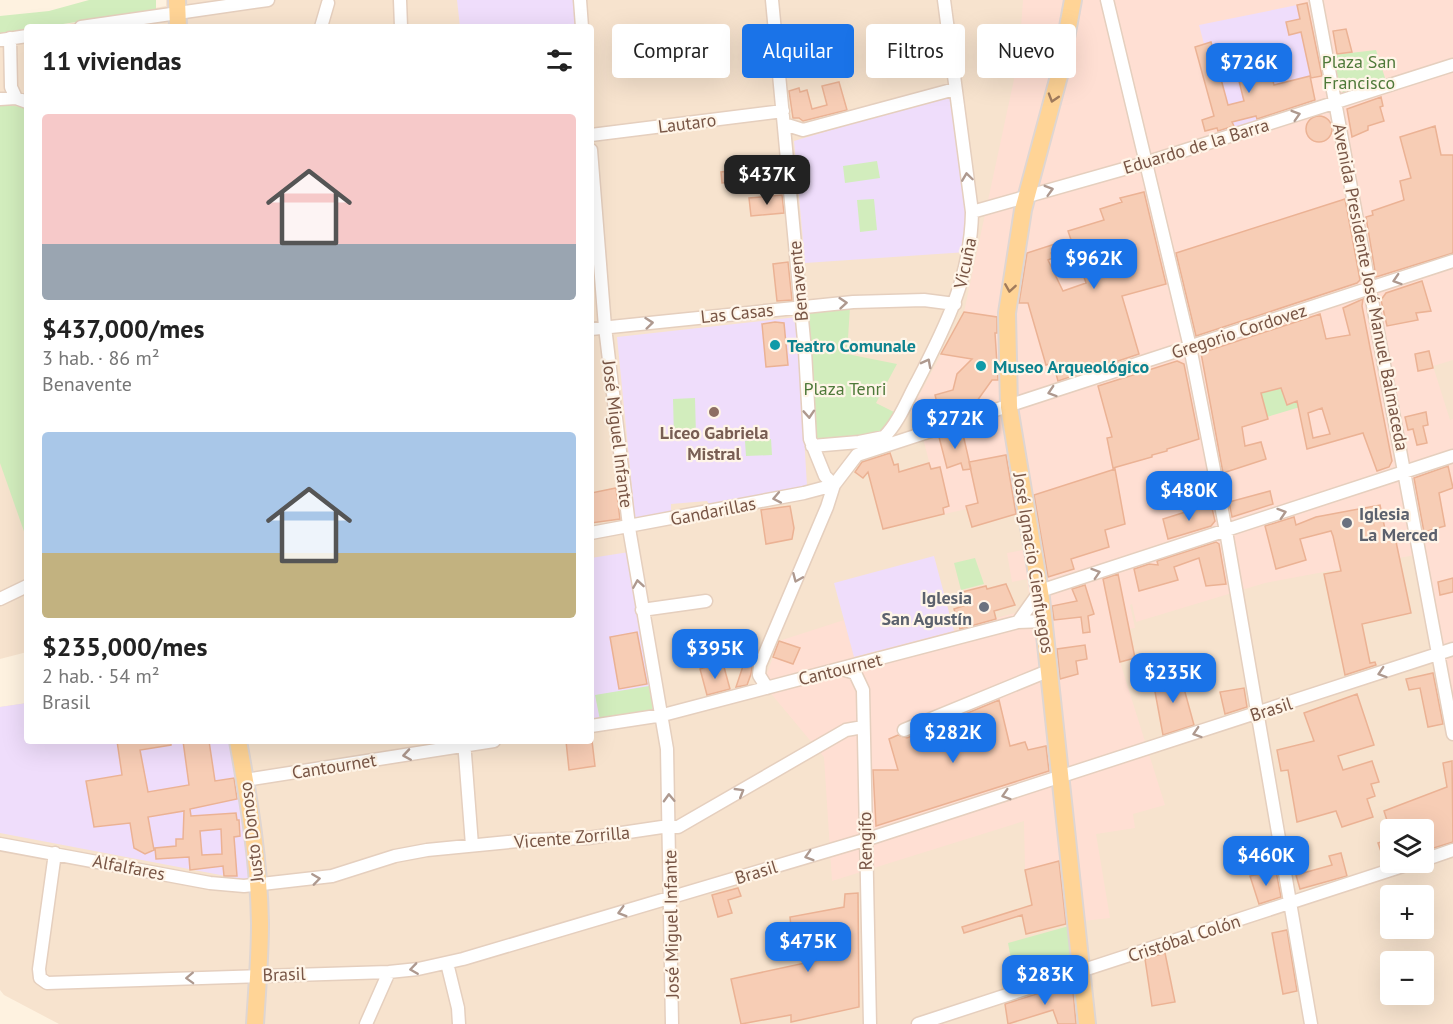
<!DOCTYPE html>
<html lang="es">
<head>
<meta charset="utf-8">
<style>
	body { margin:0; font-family:"PT Sans",sans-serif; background:#f6f6f6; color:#222; height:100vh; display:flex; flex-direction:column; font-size:22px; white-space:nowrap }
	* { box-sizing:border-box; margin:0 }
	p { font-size:20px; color:#767676 }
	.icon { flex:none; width:33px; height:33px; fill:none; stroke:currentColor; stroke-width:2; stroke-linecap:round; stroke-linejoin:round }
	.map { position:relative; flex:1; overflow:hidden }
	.drawer { position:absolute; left:24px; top:24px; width:570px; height:720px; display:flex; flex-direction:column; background:#fff; border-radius:6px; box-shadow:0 6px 24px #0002 }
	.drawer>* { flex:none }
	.top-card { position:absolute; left:612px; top:24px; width:570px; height:54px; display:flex; gap:12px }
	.buttons { position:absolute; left:1380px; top:819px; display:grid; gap:12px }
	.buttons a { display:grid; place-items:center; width:54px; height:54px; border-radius:6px; background:#fff; box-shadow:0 6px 24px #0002; font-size:30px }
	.price { position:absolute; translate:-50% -51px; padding:0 14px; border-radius:12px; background:#1a73e8; color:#fff; font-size:20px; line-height:39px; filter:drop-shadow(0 2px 3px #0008) }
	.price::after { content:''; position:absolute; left:50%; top:36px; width:18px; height:14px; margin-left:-9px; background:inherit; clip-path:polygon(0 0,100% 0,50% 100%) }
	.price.on { background:#222; color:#fff }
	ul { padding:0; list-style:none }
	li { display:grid; align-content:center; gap:12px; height:318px; padding:0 18px }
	li span { display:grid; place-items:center; height:186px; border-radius:6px; color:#555 }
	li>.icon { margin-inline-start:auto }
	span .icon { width:108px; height:108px; fill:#fffc; stroke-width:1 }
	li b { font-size:26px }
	h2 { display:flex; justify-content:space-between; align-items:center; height:72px; padding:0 18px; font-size:26px }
	.chip { padding:0 21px; border-radius:6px; background:#fff; box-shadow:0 6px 24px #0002; font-size:21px; line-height:54px }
	.chip.on { background:#1a73e8; color:#fff }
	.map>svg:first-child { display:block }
	.residential { fill:#f7e3ce; fill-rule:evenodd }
	.commercial { fill:#ffdfd3 }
	.education { fill:#efddfb }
	.green { fill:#d2edbd }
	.building { fill:#f7cdb5; stroke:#ebb294; stroke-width:1.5; fill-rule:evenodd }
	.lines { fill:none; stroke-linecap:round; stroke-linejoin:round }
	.minor-casing { stroke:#e5cfbe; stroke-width:15 }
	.major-casing { stroke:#dfd6d2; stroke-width:20 }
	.minor { stroke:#fff; stroke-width:12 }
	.major { stroke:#ffd496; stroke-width:16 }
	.oneway { stroke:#a07b5d }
	.oneway2 { stroke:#ae998f }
	.culture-dot { fill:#0f9aa8; stroke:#fff5e8; stroke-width:2 }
	.education-dot { fill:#8d6e63; stroke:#fff5e8; stroke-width:2 }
	.worship-dot { fill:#6b7280; stroke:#fff5e8; stroke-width:2 }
	.labels { text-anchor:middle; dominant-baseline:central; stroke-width:4.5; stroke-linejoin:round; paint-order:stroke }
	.park-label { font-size:18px; fill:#4e7939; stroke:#fff5e8 }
	.street-label { font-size:18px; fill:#785545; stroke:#fff5e8 }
	.culture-label { font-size:18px; font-weight:bold; fill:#0d838f; stroke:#fff5e8; text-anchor:start }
	.education-label { font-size:18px; font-weight:bold; fill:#785e54; stroke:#fff5e8 }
	.worship-label { font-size:18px; font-weight:bold; fill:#5b616d; stroke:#fff5e8; text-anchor:start }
</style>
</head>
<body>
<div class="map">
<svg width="1453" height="1024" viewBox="0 0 1453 1024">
	<rect width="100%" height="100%" fill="#fef2e0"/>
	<path class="residential" d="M166 0H1453V1024H59L4 995 0 990V707L27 703V741H591V27H51L166 6ZM1390 830H1424V862H1390ZM1390 896H1424V928H1390ZM1390 962H1424V994H1390Z
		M27 31V652L0 659V36Z"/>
	<path class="commercial" d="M1023 0H1453V360L1433 366 1450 420 1453 419V709L1426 553 1265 583 1136 622 1132 604 1130 605 1135 628 1114 631 1120 662 1165 805 1133 814 1135 828 1096 834 1110 918 1083 921 1079 893 1032 905 1025 870 1024 821 832 881 824 757 763 684 779 641 844 620 854 657 1015 613 1029 595 1027 579 1012 582 1007 553 1023 550 1026 546 1019 513 972 527 967 509 944 514 943 508 949 506 944 484 931 469 918 419 910 412 964 312 1019 56Z"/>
	<path class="education" d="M457 0H577L579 27H460Z
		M1307 3 1322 76 1274 85 1271 73 1239 81 1244 101 1238 102 1243 118 1256 116 1258 122 1219 135 1195 47 1204 44 1199 25Z
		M949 95 969 219 967 252 805 263 794 141Z
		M797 317 807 486 709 504 707 501 671 504V513L635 518 617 337Z
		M629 552 656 713 591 723V558Z
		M934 556 954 631 854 657 834 583Z
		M27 703V741H233L252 881 0 833V707Z"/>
	<path class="green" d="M89 0H156V10L43 27H27V29L0 34V16L49 11Z
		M1376 50 1386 81 1352 95 1341 91 1333 55Z
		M0 105 27 107V540L0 463Z
		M877 161 880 178 845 183 843 166Z
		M874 199 877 230 860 232 857 200Z
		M850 307 847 354 897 364 876 403 896 413 882 435 818 440 815 435 804 310Z
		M1281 388 1286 404 1299 401 1300 407 1267 417 1261 393Z
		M695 398 696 436 674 437 673 399Z
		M771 439 772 455 746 456 745 441Z
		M975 558 984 584 961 590 954 563Z
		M649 686 653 710 600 720 595 695Z
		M1069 926 1072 963 1015 981 1008 943Z"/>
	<path class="building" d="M1307 3 1322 76 1311 78 1301 32 1289 35 1286 22 1300 19 1297 5Z
		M1346 29 1352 52 1337 54 1333 31Z
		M1211 42 1228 105 1244 101 1239 81 1271 73 1274 85 1310 76 1315 100 1257 119 1256 116 1232 122 1234 126 1218 131 1217 128 1205 131 1202 120 1214 116 1195 47Z
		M839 82 847 110 803 121 799 118H793L789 91 799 88 800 92 807 90 812 109 827 105 822 86Z
		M1381 97 1383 106 1380 107 1384 121 1368 126V130L1352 137 1347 109Z
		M1306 129a13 13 0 1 1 26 0a13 13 0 1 1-26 0Z
		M1435 126 1441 155H1453V253L1376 277 1366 217 1373 215 1372 211 1404 200 1400 181 1411 178 1400 137Z
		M779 160 780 178 722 183 721 172 738 170V165Z
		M1144 192 1166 284 1122 296 1139 354 1058 381 1053 363 1046 365 1028 303H1019L1027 253 1058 243 1060 251 1051 253 1053 258 1048 260 1063 291 1086 283 1068 231 1104 220 1100 209 1122 202 1120 198Z
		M782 195 784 213 751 216 749 198Z
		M1345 199 1360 280 1357 283 1196 336 1176 253Z
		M788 262 792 300 777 301 773 264Z
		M1422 281 1431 311 1416 313 1418 320 1387 326 1381 300 1386 293Z
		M1363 299 1362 306 1392 461 1389 467 1377 471 1363 433 1307 449 1297 401 1287 405 1281 388 1261 393 1268 419 1242 427 1245 446 1261 442 1266 459 1223 473 1201 353 1320 314 1326 339 1350 335 1343 308ZM1322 408 1330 434 1313 438 1308 413Z
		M964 312 997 317V333H995L998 380H992L977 401 979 407 941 419 935 395 953 390 957 374 972 359 941 354Z
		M775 322 784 323 788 365 766 367 762 324Z
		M1429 351 1433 368 1418 371 1415 354Z
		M1177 361 1184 364 1199 439 1167 449V451L1152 455V457L1113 468 1107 438 1112 437 1098 386Z
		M1426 412 1428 425 1423 426 1427 443 1417 445 1413 429 1408 430 1405 417Z
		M962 430 971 469 963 470 961 463 947 468 939 437Z
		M890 453 894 465 898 464 899 472 929 463 931 469 940 467 949 506 943 508 944 514 883 529 868 472 863 478 855 472 862 462Z
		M1006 455 1016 514 972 527 966 506 978 503 969 462Z
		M1448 466 1453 488 1439 493 1445 526 1424 532 1414 478Z
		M1115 469 1125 524 1105 530 1109 547 1071 559 1074 569 1048 577 1034 495Z
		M616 488 620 519 591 523V493Z
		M1270 491 1273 504 1232 517 1229 502Z
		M1211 504 1215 521 1211 526 1168 539 1163 519Z
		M1380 505 1386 534 1394 532 1411 613 1362 624 1370 663 1375 662 1376 665 1345 675 1324 574 1341 571 1333 536 1331 531 1300 539 1306 560 1276 569 1265 526 1294 517 1296 525 1316 517Z
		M790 506 794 528 792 539 766 544 761 510Z
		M1216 542 1219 544 1226 584 1206 586 1199 558 1174 567 1178 580 1139 591 1134 569 1149 564 1158 565 1157 561Z
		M1118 574 1135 658 1120 662 1103 579Z
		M1453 578V592L1440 595 1438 582Z
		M1006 584 1015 605 994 611 996 619 960 629 954 609 966 605 962 592 986 586 987 589Z
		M1085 585 1094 614 1088 616 1090 632 1083 633 1081 617 1054 620 1052 606 1077 601 1072 589Z
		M637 632 647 684 619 689 610 637Z
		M779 641 800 648 793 664 773 657Z
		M1085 645 1087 659 1076 661 1078 674 1060 679 1057 649Z
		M745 660 753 661 751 674 747 685 736 687Z
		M709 666 710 670 724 667 730 689 707 695 700 669Z
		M1433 673 1443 724 1428 727 1420 688 1409 690 1406 679Z
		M1180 674 1194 725 1163 735 1153 681Z
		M1244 688 1247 707 1225 714 1220 692Z
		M1357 694 1374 745 1338 756 1343 770 1372 761 1379 782 1371 784 1375 796 1367 799 1373 817 1342 827 1336 811 1297 822 1288 770 1281 771 1277 750 1314 741 1304 713Z
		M999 700 1010 746 1025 742 1028 750 1046 746 1049 771 876 826 873 770H898L889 739 898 735 907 738Z
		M117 741H171V745L140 750 148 792 189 785 183 741H209L215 781 234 778 237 799 190 809 191 816 236 813 237 820H239L240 836 234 837 237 876H224L223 866 190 870 189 857 156 859 155 848 176 846V839H183L184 811 148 817 154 850 145 854 134 848 130 823 94 827 86 781 122 775ZM221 829 222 854 202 855 200 831Z
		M566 741H592L595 766 569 770Z
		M1452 761 1453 842 1424 851V830H1390L1384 811 1447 787 1443 763Z
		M1390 839V861L1385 863 1378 843Z
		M1341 853 1347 876 1300 889 1296 875 1332 865 1329 856Z
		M1059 861 1066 924 1026 934 1022 915 964 933 962 927 1032 905 1025 870Z
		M1276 871 1281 897 1259 904 1250 876Z
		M738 888 741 896 728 900 732 913 718 917 712 895Z
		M858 893 859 1007 791 1022V1015L741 1024 731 979 847 954V937L793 946 790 917 844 907 845 894Z
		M1287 930 1297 991 1283 994 1272 933Z
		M1165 953 1175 1002 1152 1006 1145 959Z
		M1068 984 1070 992 1073 991 1076 1024H1058L1053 1010 1008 1024 1005 1004Z"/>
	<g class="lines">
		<g class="minor-casing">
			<path id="minor" d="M400 0 401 27
				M580 0 582 27
				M772 0 805 351 810 439 825 476 834 485
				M1107 0 1190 347 1226 531 1311 1024
				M1316 0 1453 734
				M81 27 268 0
				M321 27 328 3
				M10 38 11 87 16 98
				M0 40 27 36
				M0 99 16 98 27 102
				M784 124 803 130 955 89
				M591 135 783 111
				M591 150 605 327 630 534 667 749 672 1024
				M972 212 1145 163 1453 65
				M591 329 853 302 924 300 955 304
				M812 446 859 442 884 437C899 422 907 400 917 382 946 326 971 276 972 212L944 0
				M591 533 804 493 834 485
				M0 599 27 586
				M642 610 706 601
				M1018 622 1040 591 1453 456
				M842 669 855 673 863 690 870 1024
				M767 688 759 675 760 665 827 507 834 485 857 455 1453 261
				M591 726 663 715 1018 622 1044 621
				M904 730 1043 673
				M464 741 472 845
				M245 780 494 741
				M0 844 210 883 244 886 332 876 395 856 427 850 529 840 588 838 662 827H678L846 730 863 727
				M55 853 39 969 40 978 47 983 389 972 418 969 463 959 871 838 1453 649
				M1424 860 1453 850
				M447 963 458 1008 459 1024
				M366 1024 389 972
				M918 1024 1415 862"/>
		</g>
		<g class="major-casing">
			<path id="major" d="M177 0 178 27
				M1073 0 1059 76 1023 210 1007 313 1009 407 1041 598 1087 1024
				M238 741C249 801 259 862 260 923 260 957 257 991 255 1024"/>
		</g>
		<use href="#minor" class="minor"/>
		<use href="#major" class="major"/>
	</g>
	<defs><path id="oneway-chevron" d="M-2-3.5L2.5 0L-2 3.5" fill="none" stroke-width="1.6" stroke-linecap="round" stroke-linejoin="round" transform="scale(1.5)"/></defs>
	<g class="oneway">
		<use href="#oneway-chevron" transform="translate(1053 98) rotate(107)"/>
		<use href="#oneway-chevron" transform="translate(1010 288) rotate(99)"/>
	</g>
	<g class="oneway2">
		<use href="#oneway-chevron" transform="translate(1296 115) rotate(-17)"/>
		<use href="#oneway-chevron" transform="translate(967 177) rotate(-98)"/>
		<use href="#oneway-chevron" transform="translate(1049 190) rotate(-16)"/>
		<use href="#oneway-chevron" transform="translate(1397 280) rotate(162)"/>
		<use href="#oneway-chevron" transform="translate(843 303) rotate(-5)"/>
		<use href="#oneway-chevron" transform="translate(649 323) rotate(-6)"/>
		<use href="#oneway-chevron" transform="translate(927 363) rotate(-62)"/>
		<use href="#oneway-chevron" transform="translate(1052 392) rotate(162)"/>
		<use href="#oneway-chevron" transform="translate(809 414) rotate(86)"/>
		<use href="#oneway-chevron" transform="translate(777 498) rotate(169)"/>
		<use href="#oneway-chevron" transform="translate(1282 513) rotate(-18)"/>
		<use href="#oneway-chevron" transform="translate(1096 573) rotate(-18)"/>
		<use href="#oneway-chevron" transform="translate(797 578) rotate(113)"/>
		<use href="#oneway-chevron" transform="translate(638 584) rotate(-99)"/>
		<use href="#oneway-chevron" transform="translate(1382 673) rotate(162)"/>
		<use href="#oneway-chevron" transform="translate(1197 733) rotate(162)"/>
		<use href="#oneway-chevron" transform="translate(407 755) rotate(171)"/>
		<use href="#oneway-chevron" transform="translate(740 792) rotate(-31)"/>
		<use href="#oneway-chevron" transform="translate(1006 795) rotate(163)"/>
		<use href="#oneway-chevron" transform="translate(669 798) rotate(-92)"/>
		<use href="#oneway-chevron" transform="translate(809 856) rotate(163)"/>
		<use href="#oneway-chevron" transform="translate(316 879) rotate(-8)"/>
		<use href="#oneway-chevron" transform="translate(622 912) rotate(164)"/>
		<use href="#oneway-chevron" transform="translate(414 969) rotate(172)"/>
		<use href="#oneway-chevron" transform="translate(190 978) rotate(178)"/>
	</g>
	<g class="culture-dot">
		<circle cx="775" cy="345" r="6"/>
		<circle cx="981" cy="366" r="6"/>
	</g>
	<circle class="education-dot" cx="714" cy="412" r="6"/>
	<g class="worship-dot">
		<circle cx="1347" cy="523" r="6"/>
		<circle cx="984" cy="607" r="6"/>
	</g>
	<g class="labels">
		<g class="park-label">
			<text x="1359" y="61">Plaza San<tspan x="1359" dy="21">Francisco</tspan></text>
			<text x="845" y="388">Plaza Tenri</text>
		</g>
		<g class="street-label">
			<text transform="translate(687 123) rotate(-7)">Lautaro</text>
			<text transform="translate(1196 146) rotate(-17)">Eduardo de la Barra</text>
			<text transform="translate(965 263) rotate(-78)">Vicuña</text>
			<text transform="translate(798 281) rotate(-95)">Benavente</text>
			<text transform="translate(1371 287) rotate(79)">Avenida Presidente José Manuel Balmaceda</text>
			<text transform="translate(737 313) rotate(-6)">Las Casas</text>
			<text transform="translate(1239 331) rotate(-18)">Gregorio Cordovez</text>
			<text transform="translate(618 434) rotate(83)">José Miguel Infante</text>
			<text transform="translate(713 511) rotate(-11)">Gandarillas</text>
			<text transform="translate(1034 563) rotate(81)">José Ignacio Cienfuegos</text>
			<text transform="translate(840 669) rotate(-14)">Cantournet</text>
			<text transform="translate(1271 709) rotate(-18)">Brasil</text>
			<text transform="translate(334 766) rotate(-9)">Cantournet</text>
			<text transform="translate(251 832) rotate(-97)">Justo Donoso</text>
			<text transform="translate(572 837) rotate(-5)">Vicente Zorrilla</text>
			<text transform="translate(865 841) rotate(-91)">Rengifo</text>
			<text transform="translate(129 867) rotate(11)">Alfalfares</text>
			<text transform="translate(756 872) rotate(-17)">Brasil</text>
			<text transform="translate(671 924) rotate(-91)">José Miguel Infante</text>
			<text transform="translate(1184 938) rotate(-18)">Cristóbal Colón</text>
			<text transform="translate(284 974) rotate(-2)">Brasil</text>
		</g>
		<g class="culture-label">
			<text x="787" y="345">Teatro Comunale</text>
			<text x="993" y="366">Museo Arqueológico</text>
		</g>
		<g class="education-label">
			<text x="714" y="432">Liceo Gabriela<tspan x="714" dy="21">Mistral</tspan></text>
		</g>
		<g class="worship-label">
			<text x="1359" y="513">Iglesia<tspan x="1359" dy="21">La Merced</tspan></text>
			<text x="972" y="597" text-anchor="end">Iglesia<tspan x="972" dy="21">San Agustín</tspan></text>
		</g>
	</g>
</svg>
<div class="buttons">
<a><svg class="icon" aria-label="layers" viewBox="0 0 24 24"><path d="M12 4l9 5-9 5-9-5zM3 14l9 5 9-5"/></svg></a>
<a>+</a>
<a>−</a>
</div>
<b class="price" style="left:1249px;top:94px">$726K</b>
<b class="price on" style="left:767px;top:206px">$437K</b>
<b class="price" style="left:1094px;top:290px">$962K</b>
<b class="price" style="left:955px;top:450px">$272K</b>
<b class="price" style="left:1189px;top:522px">$480K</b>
<b class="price" style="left:715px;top:680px">$395K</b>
<b class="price" style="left:1173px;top:704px">$235K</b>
<b class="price" style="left:953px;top:764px">$282K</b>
<b class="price" style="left:1266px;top:887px">$460K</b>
<b class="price" style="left:808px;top:973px">$475K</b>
<b class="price" style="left:1045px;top:1006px">$283K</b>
<div class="top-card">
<a class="chip">Comprar</a>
<a class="chip on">Alquilar</a>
<a class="chip">Filtros</a>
<a class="chip">Nuevo</a>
</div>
<section class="drawer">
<h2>11 viviendas<svg class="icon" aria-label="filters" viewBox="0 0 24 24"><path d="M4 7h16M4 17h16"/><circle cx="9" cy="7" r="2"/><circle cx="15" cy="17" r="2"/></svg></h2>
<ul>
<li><span style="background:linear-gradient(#f6c9c9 70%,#9aa5b1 0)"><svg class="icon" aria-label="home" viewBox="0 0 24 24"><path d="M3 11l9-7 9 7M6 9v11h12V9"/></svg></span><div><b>$437,000/mes</b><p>3 hab. · 86 m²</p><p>Benavente</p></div></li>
<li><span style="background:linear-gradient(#a9c7e8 65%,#c2b280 0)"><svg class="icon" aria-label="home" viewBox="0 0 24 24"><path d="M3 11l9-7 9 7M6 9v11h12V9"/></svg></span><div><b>$235,000/mes</b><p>2 hab. · 54 m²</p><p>Brasil</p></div></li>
</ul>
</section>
</div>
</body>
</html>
